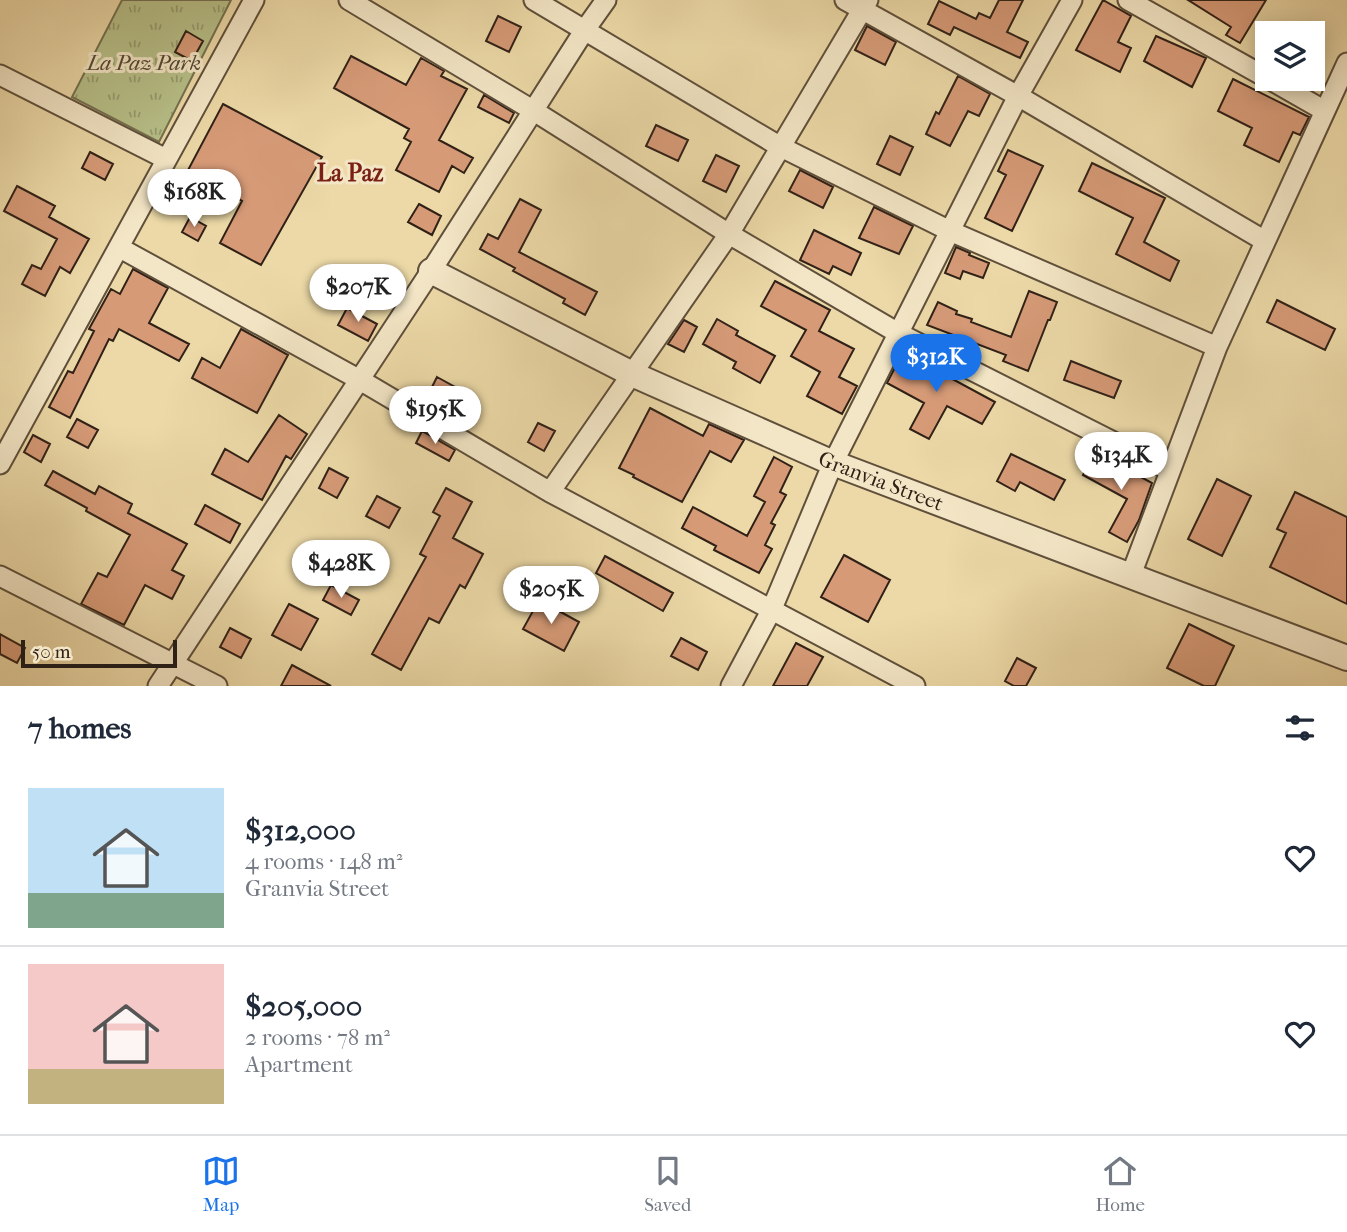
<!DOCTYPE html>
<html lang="en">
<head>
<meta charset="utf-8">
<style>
	body { margin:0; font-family:"IM FELL French Canon",serif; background:#f2f2f3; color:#1f2937; height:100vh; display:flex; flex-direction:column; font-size:26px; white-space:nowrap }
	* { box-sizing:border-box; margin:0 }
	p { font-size:23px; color:#747a83 }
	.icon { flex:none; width:38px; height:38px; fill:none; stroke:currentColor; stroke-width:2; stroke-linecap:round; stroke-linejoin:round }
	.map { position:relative; height:686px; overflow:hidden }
	.drawer { display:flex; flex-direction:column; background:#fff; flex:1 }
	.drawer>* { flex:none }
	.tools { position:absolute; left:1255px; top:21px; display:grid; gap:14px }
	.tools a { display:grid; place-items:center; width:70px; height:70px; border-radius:0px; background:#fff; box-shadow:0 4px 18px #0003; font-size:35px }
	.scale { position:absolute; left:21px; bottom:18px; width:156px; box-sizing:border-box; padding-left:7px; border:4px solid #302117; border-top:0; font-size:19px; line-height:24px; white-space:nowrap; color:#302117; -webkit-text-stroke:5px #f3e6c6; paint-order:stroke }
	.price { position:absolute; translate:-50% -60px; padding:0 16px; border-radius:24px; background:#fff; color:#222; font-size:23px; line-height:46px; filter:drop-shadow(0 2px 4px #0008) }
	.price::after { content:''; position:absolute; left:50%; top:42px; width:21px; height:16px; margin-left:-10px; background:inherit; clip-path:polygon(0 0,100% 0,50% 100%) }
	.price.active { background:#1a73e8; color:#fff }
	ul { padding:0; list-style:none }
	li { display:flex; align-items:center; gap:21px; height:175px; padding:0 28px }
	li+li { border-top:2px solid #e0e1e3 }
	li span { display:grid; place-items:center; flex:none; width:196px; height:140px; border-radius:0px; color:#555 }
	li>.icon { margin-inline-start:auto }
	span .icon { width:84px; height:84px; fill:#fffc; stroke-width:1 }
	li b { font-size:30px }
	h2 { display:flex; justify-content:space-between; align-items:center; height:84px; padding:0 28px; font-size:30px }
	.tabs { display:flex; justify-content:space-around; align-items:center; height:98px; border-top:2px solid #e0e1e3; background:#fff; font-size:19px; color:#747a83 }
	.tabs a { display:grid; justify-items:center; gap:4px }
	.tabs .active { color:#1a73e8 }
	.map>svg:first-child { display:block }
	.grass { fill:url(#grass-tufts); stroke:#747050; stroke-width:2 }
	.building { fill:#d69a77; stroke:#302117; stroke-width:2 }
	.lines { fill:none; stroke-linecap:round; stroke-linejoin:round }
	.minor-casing { stroke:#5f4f3b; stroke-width:23 }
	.tertiary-casing { stroke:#5f4f3b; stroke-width:28 }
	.minor { stroke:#f3e6c6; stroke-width:19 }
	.tertiary { stroke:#f3e6c6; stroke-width:24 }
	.labels { text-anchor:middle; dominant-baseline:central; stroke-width:6; stroke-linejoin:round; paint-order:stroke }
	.park-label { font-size:21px; font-style:italic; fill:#524833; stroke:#f3e6c6 }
	.street-label { font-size:21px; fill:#302117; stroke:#f3e6c6 }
	.quarter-label { font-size:24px; font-weight:bold; fill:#7a1f14; stroke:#f3e6c6 }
</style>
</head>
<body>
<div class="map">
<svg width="1347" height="686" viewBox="0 0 1347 686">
	<defs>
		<pattern id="grass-tufts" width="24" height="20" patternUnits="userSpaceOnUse" patternTransform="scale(1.75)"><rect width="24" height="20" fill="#b7bf88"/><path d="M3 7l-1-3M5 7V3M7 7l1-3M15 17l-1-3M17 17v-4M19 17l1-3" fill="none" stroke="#959b6e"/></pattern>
	</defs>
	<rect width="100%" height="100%" fill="#ecd9a7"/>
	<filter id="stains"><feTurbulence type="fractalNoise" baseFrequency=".00286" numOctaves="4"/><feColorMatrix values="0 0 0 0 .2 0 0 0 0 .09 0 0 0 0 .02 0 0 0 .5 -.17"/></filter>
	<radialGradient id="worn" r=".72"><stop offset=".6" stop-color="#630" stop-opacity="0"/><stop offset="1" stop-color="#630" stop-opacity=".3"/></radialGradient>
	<path class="grass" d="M122 0H231L159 142 72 97Z"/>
	<path class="building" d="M999 0H1023L1007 32 1028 42 1020 58 954 27 950 35 928 24 939 1 976 19 979 13 990 18Z
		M1103 0 1131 16 1118 42 1131 48 1120 72 1076 50Z
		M1188 0H1266L1240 43 1226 35 1231 27Z
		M498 16 521 27 509 52 486 41Z
		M867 26 896 42 885 65 855 50Z
		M186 31 203 41 192 61 175 52Z
		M1156 36 1206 58 1192 87 1144 61Z
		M351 56 406 85 421 58 444 71 441 76 467 89 439 140 473 158 464 173 452 166 439 192 396 170 411 142 404 138 409 129 334 88Z
		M958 76 990 94 979 116 968 111 950 146 926 134 936 112 939 114Z
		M1233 79 1309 117 1300 135 1293 132 1279 162 1244 145 1252 128 1218 111Z
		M484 95 514 113 509 123 478 107Z
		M223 104 322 157 261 265 220 243 242 201 187 172Z
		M656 125 688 140 678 161 646 146Z
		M890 136 913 147 900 175 877 164Z
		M1008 150 1043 166 1012 231 985 218 1006 175 998 171Z
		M90 152 113 164 105 180 82 168Z
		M716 155 739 166 726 192 703 181Z
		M1092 163 1165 198 1144 242 1179 261 1170 281 1116 254 1133 218 1079 191Z
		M800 170 833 187 823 208 789 191Z
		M17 186 55 206 49 217 89 239 70 273 60 267 45 296 22 284 32 265 41 269 57 239 4 211Z
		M520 199 541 210 519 252 597 292 585 315 563 303 565 299 513 271 515 268 480 249 488 234 498 239Z
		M419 204 441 216 432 235 408 222Z
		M874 207 913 226 899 254 859 238Z
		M190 217 206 226 198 241 182 232Z
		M814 230 861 253 851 275 833 266 829 274 800 260Z
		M956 247 970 253 969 255 989 263 983 278 963 271 960 279 945 273Z
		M133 269 168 288 149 323 189 344 179 361 119 329 113 341 109 339 70 418 49 407 68 371 73 373 94 331 89 329 111 289 120 294Z
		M775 281 830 310 819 331 854 349 839 377 857 386 842 414 807 396 820 372 791 356 806 330 761 306Z
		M1029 291 1057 302 1050 320H1048L1028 371 1003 361 1006 355 927 325 938 302 957 311 956 314 972 319 971 322 1011 337Z
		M1277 300 1335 329 1325 350 1267 322Z
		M347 308 377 324 368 341 338 325Z
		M717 319 738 331 736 335 775 356 760 383 733 368 736 362 703 344Z
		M684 320 697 327 684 352 668 344Z
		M241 329 288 355 257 413 192 378 202 358 220 368Z
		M904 350 933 365 932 368 995 402 982 424 947 406 929 439 910 429 924 403 887 383Z
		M1071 361 1121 381 1114 398 1064 380Z
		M437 377 464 392 456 407 429 393Z
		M650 408 703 436 709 424 744 440 731 462 710 451 682 502 633 477 634 475 619 468Z
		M279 415 307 434 291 459 286 456 262 500 212 474 225 449 248 462Z
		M77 419 98 430 88 448 67 437Z
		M538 423 555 431 544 451 528 442Z
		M422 431 455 450 449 461 416 443Z
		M33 435 50 444 41 462 24 452Z
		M1095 452 1152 483 1139 520 1127 542 1109 532 1127 499 1083 475Z
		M1011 454 1065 480 1054 500 1020 482 1015 491 997 481Z
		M774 457 792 467 780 492 786 495 771 523 775 525 765 545 772 549 759 573 714 550 716 546 682 528 693 507 747 536 765 502 754 496Z
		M329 468 348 478 337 498 319 488Z
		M53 471 95 494 99 486 132 504 128 513 187 544 172 570 184 576 172 599 145 585 124 625 81 604 98 573 107 577 130 535 86 511 87 508 45 485Z
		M1217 479 1251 496 1222 556 1188 539Z
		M446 488 472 502 453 538 483 554 465 588 460 585 439 623 429 618 401 670 372 654 426 557 420 554 440 516 433 512Z
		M1295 492 1347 517V604L1270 567 1286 533 1277 529Z
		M377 496 400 508 389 528 366 516Z
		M205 505 240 524 230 543 195 524Z
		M844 555 890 580 868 622 821 597Z
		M605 556 673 593 663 611 596 573Z
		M331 585 359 600 351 615 323 600Z
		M539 600 579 622 564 651 523 629Z
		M289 604 318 619 301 650 272 635Z
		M1189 624 1234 646 1215 686H1204L1167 668Z
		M230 628 251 639 241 658 220 647Z
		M0 634 25 648 17 663 0 654Z
		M681 638 707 652 698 670 671 656Z
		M796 643 823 657 807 686H773Z
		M1017 658 1036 668 1026 686H1014L1005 681Z
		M292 665 331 686H281Z"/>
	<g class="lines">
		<g class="minor-casing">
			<path id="minor" d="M349 0 534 111 729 234 898 333 1169 470
				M534 0 779 146 950 231 1217 347
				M845 0 1018 96 1265 241
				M1128 0 1267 78
				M0 75 166 159
				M1269 79 1325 111
				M120 248 360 380 550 492 915 686
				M0 464 254 0
				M550 492 729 234 868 0
				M1131 575 1217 347 1347 63
				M0 576 217 686
				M158 686 431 271 584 31 606 0
				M731 686 771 611 833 463 1018 96 1072 0"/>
		</g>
		<g class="tertiary-casing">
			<g id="tertiary">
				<path id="s1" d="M431 271 632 374 833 463 1347 658"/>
			</g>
		</g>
		<use href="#minor" class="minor"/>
		<use href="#tertiary" class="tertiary"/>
	</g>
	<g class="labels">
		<g class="park-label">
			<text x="144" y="63">La Paz Park</text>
		</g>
		<g class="street-label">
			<text stroke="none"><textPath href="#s1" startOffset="497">Granvia Street</textPath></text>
		</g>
		<g class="quarter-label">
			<text x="350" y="173">La Paz</text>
		</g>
	</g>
	<rect width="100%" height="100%" filter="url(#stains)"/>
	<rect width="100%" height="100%" fill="url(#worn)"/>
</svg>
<div class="tools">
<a><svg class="icon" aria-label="layers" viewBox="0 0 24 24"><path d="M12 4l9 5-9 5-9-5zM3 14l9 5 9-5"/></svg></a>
</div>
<div class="scale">50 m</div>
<b class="price" style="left:194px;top:229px">$168K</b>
<b class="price" style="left:358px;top:324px">$207K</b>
<b class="price active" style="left:936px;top:394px">$312K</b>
<b class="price" style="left:435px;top:446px">$195K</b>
<b class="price" style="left:1121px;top:492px">$134K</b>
<b class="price" style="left:341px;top:600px">$428K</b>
<b class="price" style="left:551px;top:626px">$205K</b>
</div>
<section class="drawer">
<h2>7 homes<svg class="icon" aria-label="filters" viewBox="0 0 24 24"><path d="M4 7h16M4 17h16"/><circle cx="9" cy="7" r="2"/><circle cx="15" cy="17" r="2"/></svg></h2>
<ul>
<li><span style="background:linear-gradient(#bfe0f5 75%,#7fa58c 0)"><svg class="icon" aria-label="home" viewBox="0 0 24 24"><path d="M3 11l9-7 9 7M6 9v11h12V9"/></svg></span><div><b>$312,000</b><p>4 rooms · 148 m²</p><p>Granvia Street</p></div><svg class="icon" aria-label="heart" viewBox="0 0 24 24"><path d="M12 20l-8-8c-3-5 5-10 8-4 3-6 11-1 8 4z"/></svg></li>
<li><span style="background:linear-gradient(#f6c9c9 75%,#c2b280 0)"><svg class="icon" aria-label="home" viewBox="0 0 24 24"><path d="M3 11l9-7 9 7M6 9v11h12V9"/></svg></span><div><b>$205,000</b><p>2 rooms · 78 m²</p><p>Apartment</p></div><svg class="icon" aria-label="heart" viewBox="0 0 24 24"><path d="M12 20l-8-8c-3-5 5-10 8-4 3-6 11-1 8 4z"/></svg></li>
</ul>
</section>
<nav class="tabs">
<a class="active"><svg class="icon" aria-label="map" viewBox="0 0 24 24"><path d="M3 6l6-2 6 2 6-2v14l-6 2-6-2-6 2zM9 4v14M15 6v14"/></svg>Map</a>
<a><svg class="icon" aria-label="saved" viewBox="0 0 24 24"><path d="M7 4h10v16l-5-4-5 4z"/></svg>Saved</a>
<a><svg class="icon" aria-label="home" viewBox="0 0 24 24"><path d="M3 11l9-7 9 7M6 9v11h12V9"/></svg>Home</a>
</nav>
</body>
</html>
